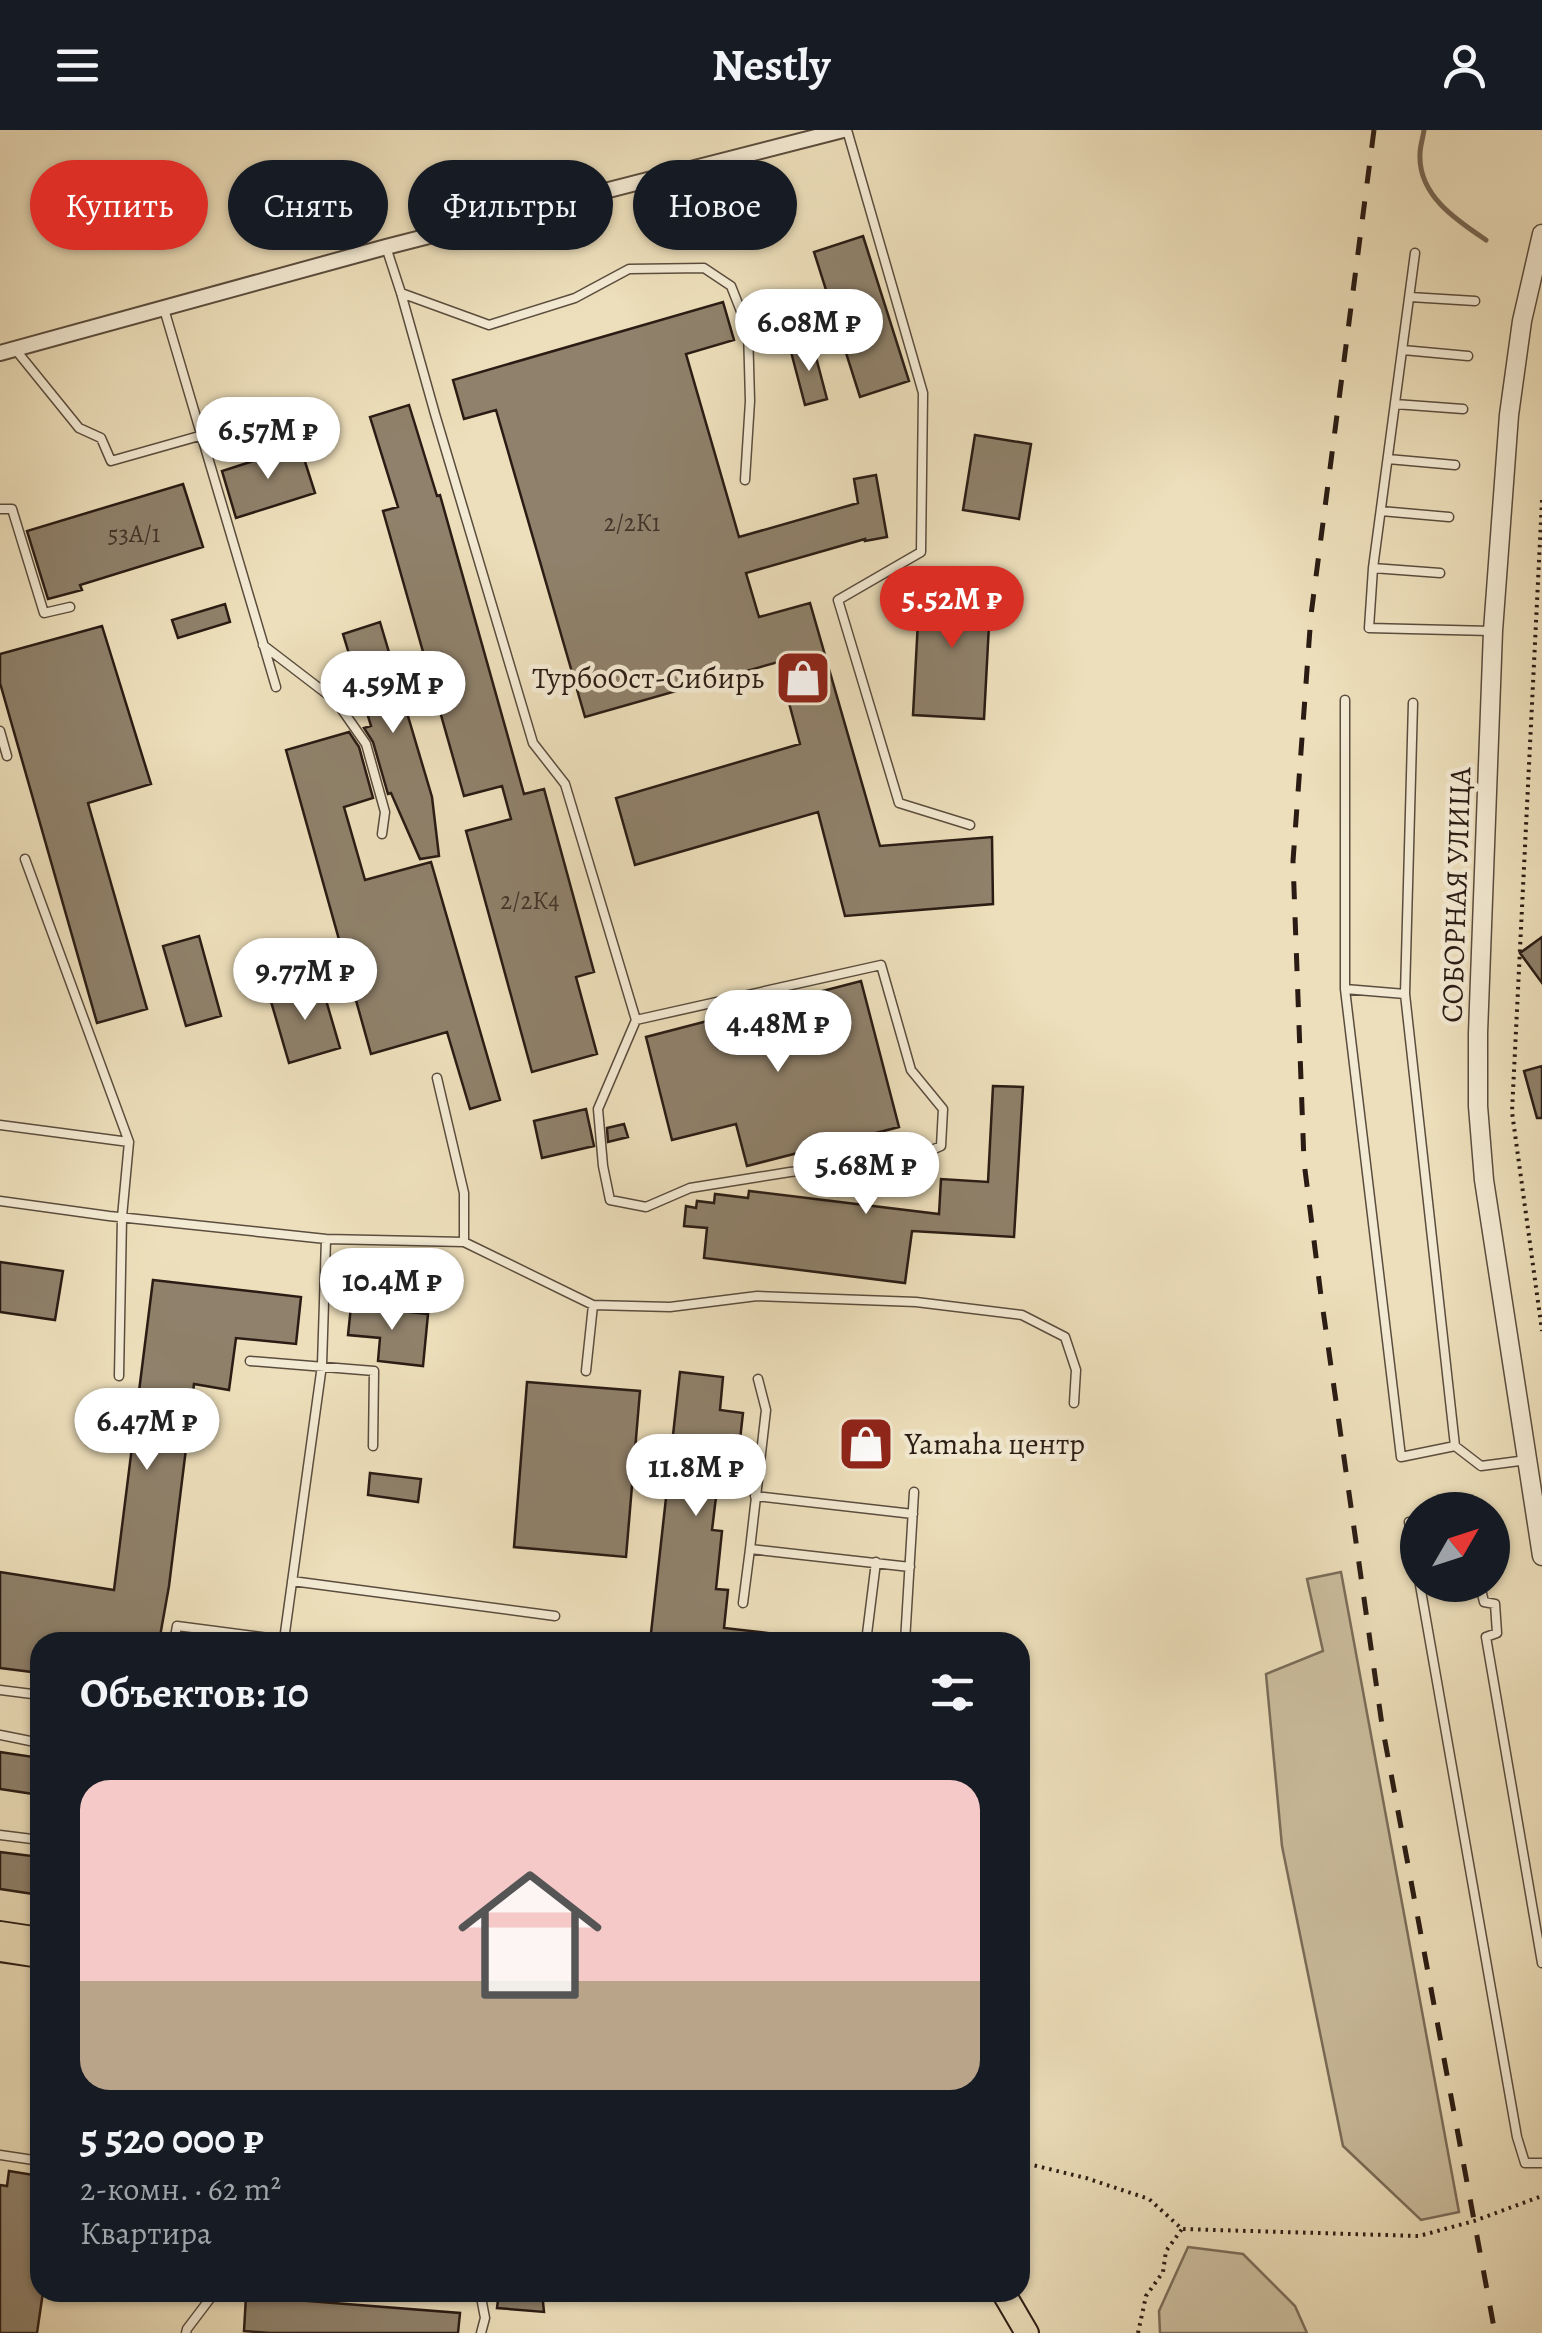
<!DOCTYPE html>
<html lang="ru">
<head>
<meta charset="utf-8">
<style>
	body { margin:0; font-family:Alegreya,serif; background:#242831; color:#f1f3f6; height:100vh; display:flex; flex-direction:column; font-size:38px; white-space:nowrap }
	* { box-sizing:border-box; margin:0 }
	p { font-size:32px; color:#9ea1a6 }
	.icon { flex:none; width:55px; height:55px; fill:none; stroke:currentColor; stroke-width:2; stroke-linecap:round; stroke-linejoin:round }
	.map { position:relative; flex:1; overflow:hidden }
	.side { position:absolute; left:30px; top:1502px; width:1000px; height:670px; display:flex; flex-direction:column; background:#171b24; border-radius:30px; box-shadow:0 2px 8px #0004 }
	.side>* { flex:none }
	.top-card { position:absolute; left:30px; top:30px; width:1000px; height:90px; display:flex; gap:20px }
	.needle { width:65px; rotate:51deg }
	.tools { position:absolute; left:1400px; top:1362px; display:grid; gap:20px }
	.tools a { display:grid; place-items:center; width:110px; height:110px; border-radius:50%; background:#171b24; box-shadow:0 2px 8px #0004; font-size:50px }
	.price { position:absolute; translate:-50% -85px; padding:0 22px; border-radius:35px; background:#fff; color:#222; font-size:32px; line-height:65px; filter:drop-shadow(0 2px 5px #0008) }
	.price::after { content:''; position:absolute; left:50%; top:60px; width:30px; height:22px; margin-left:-15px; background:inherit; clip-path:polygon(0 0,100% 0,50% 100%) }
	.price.selected { background:#d93025; color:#fff }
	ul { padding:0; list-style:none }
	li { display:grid; align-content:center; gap:20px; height:530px; padding:0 50px }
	li span { display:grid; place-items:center; height:310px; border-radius:30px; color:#555 }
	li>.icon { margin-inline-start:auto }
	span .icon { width:180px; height:180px; fill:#fffc; stroke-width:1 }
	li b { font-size:42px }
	h2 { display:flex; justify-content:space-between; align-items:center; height:120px; padding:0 50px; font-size:42px }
	.pill { padding:0 35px; border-radius:45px; background:#171b24; box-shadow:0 2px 8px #0004; font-size:35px; line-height:90px }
	.pill.selected { background:#d93025; color:#fff }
	header { display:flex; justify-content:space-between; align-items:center; height:130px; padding:0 50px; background:#171b24; font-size:45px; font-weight:700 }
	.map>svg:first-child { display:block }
	.green { fill:#ccbe9f; stroke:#7b6d5a; stroke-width:2.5 }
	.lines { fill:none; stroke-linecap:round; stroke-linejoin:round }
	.stream { stroke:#776956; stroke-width:5 }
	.building { fill:#8f816b; stroke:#2a1c14; stroke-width:2.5 }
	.service-casing { stroke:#5b4d3e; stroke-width:11 }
	.minor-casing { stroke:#5b4d3e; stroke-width:18 }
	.tertiary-casing { stroke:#5b4d3e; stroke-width:21 }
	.primary-casing { stroke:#2a1c14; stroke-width:26 }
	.path { stroke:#2a1c14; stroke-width:4; stroke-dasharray:2.5 5; stroke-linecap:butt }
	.service { stroke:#f3ead3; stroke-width:8 }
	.minor { stroke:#f3ead3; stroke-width:14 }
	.tertiary { stroke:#f3ead3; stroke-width:18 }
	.primary { stroke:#eddfbb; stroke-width:22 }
	.rail { stroke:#2a1c14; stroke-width:5; stroke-dasharray:18 18; stroke-linecap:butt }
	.labels { text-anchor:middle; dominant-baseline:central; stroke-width:9; stroke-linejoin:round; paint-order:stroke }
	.number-label { font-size:25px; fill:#43352a }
	.poi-label { font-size:30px; fill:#2a1c14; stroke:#f3ead3; text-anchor:end }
	.street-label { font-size:30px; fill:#2a1c14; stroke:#f3ead3 }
</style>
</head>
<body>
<header><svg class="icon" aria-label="menu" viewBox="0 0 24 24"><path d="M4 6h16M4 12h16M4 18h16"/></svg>Nestly<svg class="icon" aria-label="person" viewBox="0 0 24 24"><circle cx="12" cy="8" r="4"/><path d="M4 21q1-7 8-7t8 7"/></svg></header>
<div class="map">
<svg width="1542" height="2203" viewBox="0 0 1542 2203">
	<rect width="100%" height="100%" fill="#eddfbb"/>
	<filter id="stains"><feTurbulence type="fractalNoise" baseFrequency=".002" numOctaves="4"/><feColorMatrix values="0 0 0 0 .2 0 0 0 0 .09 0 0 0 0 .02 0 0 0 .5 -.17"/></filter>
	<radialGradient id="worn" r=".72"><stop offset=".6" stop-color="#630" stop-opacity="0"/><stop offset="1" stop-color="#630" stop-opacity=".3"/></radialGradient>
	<path class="green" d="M1341 1442 1459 2082 1421 2090 1343 2016 1282 1716 1266 1544 1323 1521 1307 1449Z
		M1188 2117 1243 2124 1295 2176 1307 2203H1160L1159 2181Z"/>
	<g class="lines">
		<path class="stream" d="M1424 0C1423 8 1420 16 1420 24 1418 65 1456 90 1486 110"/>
	</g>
	<path class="building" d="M863 106 909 251 860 267 814 122Z
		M723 172 734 210 686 224 739 407 858 373 854 349 876 345 887 407 865 411V409L746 443 759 487 810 473 880 716 992 707 993 774 845 786 818 682 635 735 616 668 800 614 778 532 585 587 496 280 464 289 453 250Z
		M812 212 827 269 805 275 790 218Z
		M409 275 437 366 440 365 524 664 544 659 594 842 576 847 597 924 532 942 466 701 511 689 502 656 464 666 383 381 398 377 370 287Z
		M975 305 1031 314 1019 389 963 380Z
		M300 316 315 363 236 388 222 341Z
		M183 354 203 417 80 455 82 460 48 469 27 401Z
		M920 453 991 457 984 589 913 585Z
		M225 474 230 492 178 508 172 490Z
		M380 492 432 667 439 726 420 729 391 663 388 664 373 612 364 598 371 596 343 504Z
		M102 496 151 654 88 673 147 879 97 893 0 553V524Z
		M349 602 359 617 373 668 344 677 365 750 431 732 500 970 470 979 447 902 371 924 286 620Z
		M199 806 221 886 186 896 163 816Z
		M1542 807V853L1520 823Z
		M861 851 899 997 747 1036 736 994 672 1010 646 907Z
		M321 853 340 918 289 933 270 868Z
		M1542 936V988H1537L1524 941Z
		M993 956 1023 957 1014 1107 912 1101 905 1153 704 1128 707 1098 684 1096 686 1076 696 1078 697 1071 714 1073 715 1064 748 1068 749 1061 939 1084 941 1049 988 1052Z
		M586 979 594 1016 542 1028 534 991Z
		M624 994 628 1007 608 1012 607 998Z
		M0 1132 63 1141 55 1190 0 1182Z
		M153 1150 301 1167 296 1214 236 1208 229 1260 194 1254 169 1456 159 1512H40V1543L0 1538V1442L114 1460Z
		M351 1176 428 1184 423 1236 378 1231 380 1208 348 1205Z
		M680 1242 723 1247 720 1280 743 1283 737 1336 720 1334 712 1400 722 1401 716 1459 728 1460 724 1498 768 1503V1512H650Z
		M527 1252 640 1261 626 1427 514 1417Z
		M370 1343 421 1349 418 1372 368 1365Z
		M0 1622 40 1628V1665L0 1659Z
		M0 1722 40 1727V1765L0 1759Z
		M9 2041 40 2046V2162H43L37 2203H0V2055L7 2056Z
		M499 2162H542L544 2182 497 2178Z
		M246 2166 460 2183 458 2203H270L244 2201Z"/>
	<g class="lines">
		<g class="service-casing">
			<path id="service" d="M847 0 923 263 921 422 838 470 899 673 970 695
				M386 117 401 163 435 284 533 613 565 654 636 890 881 835 911 940 943 979 941 1016 911 1029 790 1042 690 1058 646 1077 610 1070 603 1036 598 979 636 890
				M1415 123 1373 438 1369 498 1491 501
				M401 163 489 195 575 168 629 139 704 138 731 156 748 199 750 271 745 350
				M1410 167 1475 171
				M164 179 276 557
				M15 219 79 298 101 308 111 331 270 286
				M1403 220 1468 226
				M1395 274 1463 279
				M1388 329 1455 335
				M0 379H12L44 483 70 477
				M1381 381 1449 387
				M1373 438 1440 443
				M263 515 336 571 366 614 385 682 382 704
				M1345 570V859L1401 1327 1455 1316
				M1413 573 1405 864 1455 1316 1481 1336 1527 1330
				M0 601 7 626
				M25 729 129 1012
				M1345 859 1405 864
				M437 948 464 1063V1112
				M0 995 129 1012 122 1087 119 1246
				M0 1071 109 1086 326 1109 464 1112 593 1175 670 1177 757 1166 916 1172 1022 1185 1065 1207 1076 1240 1074 1273
				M250 1231 374 1241 373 1316
				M586 1241 593 1175
				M755 1366 913 1384
				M1409 1392 1418 1442
				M750 1419 766 1280 758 1249
				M292 1451 555 1486
				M1420 1455 1517 2007 1525 2033H1542
				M1480 1455 1484 1472 1495 1474 1497 1503 1486 1507 1542 1833
				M743 1473 750 1419 910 1437
				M174 1512 177 1496 284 1510 322 1235 326 1109
				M866 1512 876 1432
				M905 1512 914 1362
				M0 1560 40 1565
				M0 1605 40 1613
				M0 1705 40 1710
				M0 2025 40 2031
				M480 2162 485 2188 481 2203
				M186 2203 187 2199 215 2162"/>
		</g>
		<g class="minor-casing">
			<path id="minor" d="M0 223 386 117 843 0"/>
		</g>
		<g class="tertiary-casing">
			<path id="tertiary" d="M1542 104 1522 191 1509 285 1493 501 1478 903V976L1484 1050 1542 1426"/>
		</g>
		<g class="primary-casing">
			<path id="primary" d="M0 1803 40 1809
				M0 1820 40 1826
				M1003 2162 1027 2203"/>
		</g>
		<path class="path" d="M1542 370 1512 982 1542 1201
			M1020 2032 1086 2048 1149 2069 1182 2099 1419 2106 1474 2091 1542 2066
			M1138 2203 1146 2166 1163 2142 1166 2121 1182 2099"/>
		<use href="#service" class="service"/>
		<use href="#minor" class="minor"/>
		<use href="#tertiary" class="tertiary"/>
		<use href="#primary" class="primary"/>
		<path class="rail" d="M1374 0 1311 485 1293 731 1304 1032 1321 1166 1382 1595 1495 2203"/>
	</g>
	<defs>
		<g id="shop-square" transform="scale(2.875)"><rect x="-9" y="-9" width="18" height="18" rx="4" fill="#8f2418" stroke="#f3ead3"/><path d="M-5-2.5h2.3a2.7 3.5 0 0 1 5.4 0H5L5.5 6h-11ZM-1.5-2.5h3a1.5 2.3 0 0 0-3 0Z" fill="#fff"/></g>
	</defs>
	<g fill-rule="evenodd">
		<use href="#shop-square" x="803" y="548"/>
		<use href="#shop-square" x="866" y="1314"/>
	</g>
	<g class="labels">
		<g class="number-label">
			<text x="632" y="393">2/2К1</text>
			<text x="134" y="404">53А/1</text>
			<text x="530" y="771">2/2К4</text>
		</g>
		<g class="poi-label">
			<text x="764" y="548">ТурбоОст-Сибирь</text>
			<text x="905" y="1314" text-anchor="start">Yamaha центр</text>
		</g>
		<g class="street-label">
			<text transform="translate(1456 765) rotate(-88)">СОБОРНАЯ УЛИЦА</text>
		</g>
	</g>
	<rect width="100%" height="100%" filter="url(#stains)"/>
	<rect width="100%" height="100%" fill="url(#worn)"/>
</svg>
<div class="tools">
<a><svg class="needle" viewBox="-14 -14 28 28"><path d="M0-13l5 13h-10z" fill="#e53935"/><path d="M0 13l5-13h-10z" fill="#9ea1a6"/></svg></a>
</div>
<b class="price" style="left:809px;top:244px">6.08M ₽</b>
<b class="price" style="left:268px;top:352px">6.57M ₽</b>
<b class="price selected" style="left:952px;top:521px">5.52M ₽</b>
<b class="price" style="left:393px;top:606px">4.59M ₽</b>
<b class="price" style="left:305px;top:893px">9.77M ₽</b>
<b class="price" style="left:778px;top:945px">4.48M ₽</b>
<b class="price" style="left:866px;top:1087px">5.68M ₽</b>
<b class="price" style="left:392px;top:1203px">10.4M ₽</b>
<b class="price" style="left:147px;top:1343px">6.47M ₽</b>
<b class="price" style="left:696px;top:1389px">11.8M ₽</b>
<div class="top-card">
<a class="pill selected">Купить</a>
<a class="pill">Снять</a>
<a class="pill">Фильтры</a>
<a class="pill">Новое</a>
</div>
<section class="side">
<h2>Объектов: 10<svg class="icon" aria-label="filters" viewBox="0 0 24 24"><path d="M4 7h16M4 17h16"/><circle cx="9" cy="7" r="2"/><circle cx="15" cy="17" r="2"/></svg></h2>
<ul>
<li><span style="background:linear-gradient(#f6c9c9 65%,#b9a48a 0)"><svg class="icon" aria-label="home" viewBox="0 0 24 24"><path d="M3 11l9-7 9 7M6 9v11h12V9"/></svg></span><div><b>5 520 000 ₽</b><p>2-комн. · 62 m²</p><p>Квартира</p></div></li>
</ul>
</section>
</div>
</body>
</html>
